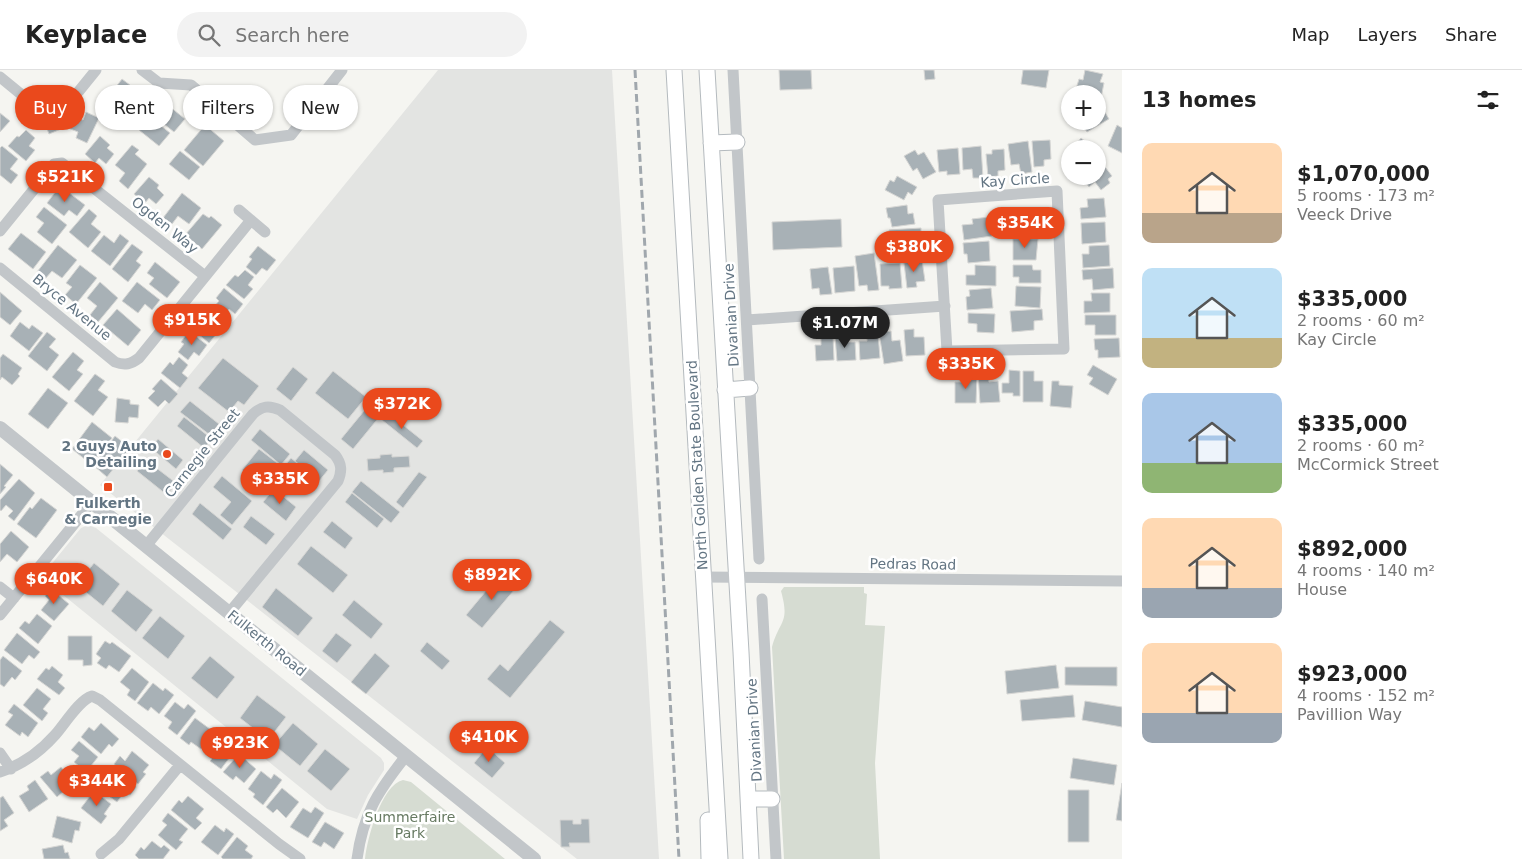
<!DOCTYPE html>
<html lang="en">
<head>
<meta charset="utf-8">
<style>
	body { margin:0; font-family:"DejaVu Sans",sans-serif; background:#f2f2f2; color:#222; height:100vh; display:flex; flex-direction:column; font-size:19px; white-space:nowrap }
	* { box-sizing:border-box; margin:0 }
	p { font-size:16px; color:#767676 }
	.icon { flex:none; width:28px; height:28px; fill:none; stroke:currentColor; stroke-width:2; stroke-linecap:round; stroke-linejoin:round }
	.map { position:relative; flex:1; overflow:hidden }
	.details { display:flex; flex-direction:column; background:#fff; width:400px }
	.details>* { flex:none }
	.guide { position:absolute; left:15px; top:15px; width:475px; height:45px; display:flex; gap:10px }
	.fabs { position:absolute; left:1061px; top:15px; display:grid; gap:10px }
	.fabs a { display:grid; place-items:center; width:45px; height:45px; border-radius:50%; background:#fff; box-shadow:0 1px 4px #0004; font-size:25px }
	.price { position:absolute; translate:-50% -42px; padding:0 11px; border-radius:18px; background:#ea491c; color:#fff; font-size:16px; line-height:32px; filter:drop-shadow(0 1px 2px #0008) }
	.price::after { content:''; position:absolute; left:50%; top:30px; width:15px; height:11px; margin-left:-8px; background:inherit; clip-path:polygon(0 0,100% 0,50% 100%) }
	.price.current { background:#222; color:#fff }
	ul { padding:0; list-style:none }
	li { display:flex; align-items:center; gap:15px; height:125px; padding:0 20px }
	li span { display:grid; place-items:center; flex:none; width:140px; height:100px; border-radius:10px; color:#555 }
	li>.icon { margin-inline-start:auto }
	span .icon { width:60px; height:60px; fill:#fffc; stroke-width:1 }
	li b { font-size:21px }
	h2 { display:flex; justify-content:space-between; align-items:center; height:60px; padding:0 20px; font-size:21px }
	.pill { padding:0 18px; border-radius:22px; background:#fff; box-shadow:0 1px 4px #0004; font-size:18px; line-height:45px }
	.pill.current { background:#ea491c; color:#fff }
	header { display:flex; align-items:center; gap:30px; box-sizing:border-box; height:70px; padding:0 25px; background:#fff; border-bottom:1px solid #e0e0e0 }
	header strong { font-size:24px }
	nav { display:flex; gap:28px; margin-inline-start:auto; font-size:18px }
	.search { width:350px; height:45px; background:#f2f2f2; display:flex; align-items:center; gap:12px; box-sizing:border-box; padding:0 18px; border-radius:28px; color:#767676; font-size:19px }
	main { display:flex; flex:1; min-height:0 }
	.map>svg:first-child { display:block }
	.built { fill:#e3e4e2 }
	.green { fill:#d6dcd2 }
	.building { fill:#a8b1b6; stroke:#d6d6d4 }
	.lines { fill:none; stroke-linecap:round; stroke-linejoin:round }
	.secondary-casing { stroke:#b4babe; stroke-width:17 }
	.minor { stroke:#c2c6c9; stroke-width:11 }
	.tertiary { stroke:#c2c6c9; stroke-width:14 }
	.secondary { stroke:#fff; stroke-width:15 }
	.rail { stroke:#a0a7ad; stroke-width:3; stroke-dasharray:8 4; stroke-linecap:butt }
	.poi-dot { fill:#ea491c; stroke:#fff; stroke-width:2 }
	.labels { text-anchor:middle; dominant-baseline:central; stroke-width:5; stroke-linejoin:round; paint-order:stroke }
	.street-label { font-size:14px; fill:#637583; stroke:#fff }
	.poi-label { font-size:14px; font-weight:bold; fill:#637583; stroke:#fff; text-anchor:end }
	.park-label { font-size:14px; fill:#677a62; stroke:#fff }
</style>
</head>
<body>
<header>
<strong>Keyplace</strong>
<div class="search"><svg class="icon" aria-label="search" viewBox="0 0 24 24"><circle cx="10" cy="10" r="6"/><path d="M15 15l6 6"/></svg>Search here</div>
<nav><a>Map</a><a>Layers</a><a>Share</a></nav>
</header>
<main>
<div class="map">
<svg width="1122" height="789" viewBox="0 0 1122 789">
	<rect width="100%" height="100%" fill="#f5f5f1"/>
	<path class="built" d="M438 0H612L659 789H577L100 415Z
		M88 455 96 458 381 688 384 693V700L368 725 357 749 327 739 41 507 81 458Z"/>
	<path class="green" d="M784 517H864V523L867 524 865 555 885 556 875 693 880 789H784L772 577C780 549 790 554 781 521Z
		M403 710 411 712 505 789H365C367 770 381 715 403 710Z"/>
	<path class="building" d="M779 0H811L812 19 780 20Z
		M924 0H934L935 9 925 10Z
		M1023 0H1049L1046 18 1021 14Z
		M1085 0 1103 4 1100 12 1104 13 1101 28 1098 27V24H1090L1076 19 1079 9 1083 10Z
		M122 9 143 25 133 38 112 22Z
		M112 27 132 43 121 56 102 40Z
		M164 32 185 49 174 62 154 46Z
		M54 37 61 59 49 64 46 56 38 59 33 45Z
		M1103 39 1109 49 1087 62 1080 51H1098V43Z
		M86 42 99 48 87 73 76 68 78 62 68 58 74 46 83 50Z
		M0 43 10 51 0 62Z
		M150 47 170 63 159 76 139 60Z
		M205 55 224 71 203 96 184 80Z
		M1117 55 1122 58V83L1108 76Z
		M26 60 35 68 29 76 35 80 26 91 8 76 17 66 19 67Z
		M100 66 110 75 107 78 114 84 106 94 99 88 95 93 85 84Z
		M1081 68 1094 79H1072Z
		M1050 70 1051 89 1044 90V96L1034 97 1032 71Z
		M1028 71 1032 102 1021 104 1019 94 1011 95 1008 74Z
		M132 75 139 80 135 84 147 94 128 119 119 111 125 103 115 95Z
		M2 76 18 89 10 99 18 105 11 114 0 105V78Z
		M981 76 983 108H973L972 99 963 100 962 78Z
		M958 78 960 104 947 105V101L939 102 937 80Z
		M1004 79 1005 100 998 101V106L988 107 986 84H992V80Z
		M915 80 918 85 924 82 936 102 923 109 917 98 913 101 904 86Z
		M180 81 200 97 189 110 169 94Z
		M1102 93 1112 106 1108 109 1110 113 1101 120 1095 112 1089 117 1081 106H1098V96Z
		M897 106 917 117 912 125 908 122 904 130 885 120 890 110 894 112Z
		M149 107 159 115 157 118 164 125 156 134 149 128 145 133 134 124Z
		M60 116 85 135 77 146 69 140 64 146 47 133Z
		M182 123 201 138 189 154 178 146 172 154 163 148Z
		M1104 128 1106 147 1081 149 1080 138 1088 137 1087 129Z
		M907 135 908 144 913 143 915 154 892 157 890 148H888L886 138Z
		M44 137 67 155 52 174 37 162 44 153 36 147Z
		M89 139 97 146 91 154 101 162 88 178 69 162Z
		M1029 141 1031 154 1037 153 1039 164 1016 168 1015 159H1012L1009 144Z
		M203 144 209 148 211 146 222 155 202 179 185 165Z
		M989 147 992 166 964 170 962 155 973 154 972 149Z
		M841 149 842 177 773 180 772 152Z
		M1105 152 1106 172 1082 174 1081 153Z
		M921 158V168H912L913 179 891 180 889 160Z
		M21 163 46 182 33 199 8 179Z
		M120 164 129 171 110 196 91 181 104 165 114 173Z
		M1013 169H1038L1036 190H1013Z
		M989 171 990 191 968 193 967 184H964L963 173Z
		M132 174 143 182 136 191 141 195 128 212 112 199Z
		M58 175 77 190 62 208 52 201 45 209 37 202Z
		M1109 175 1110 196 1083 198 1082 184H1089V176Z
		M258 176 276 190 267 201 262 198 256 205 246 197 252 189 249 187Z
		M874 183 879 220 868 221 867 215 859 216 855 186Z
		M922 190 925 211 916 212 917 217 907 218 904 193Z
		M155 192 180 212 167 228 149 214 154 208 147 203Z
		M900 193 902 218 889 219V216H881L880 194Z
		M80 195 97 208 76 234 65 225 72 217 66 213Z
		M975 195 996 196V216L966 215V205H975Z
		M1013 195H1032L1033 200H1041V213H1019V207H1013Z
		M854 196 855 221 835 223 833 198Z
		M828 197 832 224 820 225 819 218 812 219 810 199Z
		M1113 198 1114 218 1093 220 1092 209 1083 210 1082 200Z
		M245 200 254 207 248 215 253 219 244 229 226 215 235 205 238 207Z
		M100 212 118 228 98 252 90 245 97 236 87 228Z
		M137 212 160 230 152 240 145 234 138 243 122 231Z
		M1016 216 1041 217 1040 238 1015 236Z
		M224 218 243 234 235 244 229 239 222 247 212 239 219 231 216 228Z
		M991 218 993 238 967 240 966 227 970 226 969 220Z
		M0 222 22 241 10 255 0 247Z
		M1091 223H1110V242L1084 243V231H1092Z
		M117 239 141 260 128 276 103 255Z
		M1042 239 1043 250 1034 251V260L1012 262 1010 241Z
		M210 242 220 251 213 258 218 262 209 273 191 258 200 247 203 250Z
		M968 243 995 244 994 263 977 262V254L968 253Z
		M1085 245H1116V265H1095V255H1085Z
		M20 252 29 259 32 255 43 263 29 281 10 266Z
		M914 259V267H924L925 285 906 286 904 260Z
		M189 261 207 275 199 286 194 282 188 290 178 282 184 274 181 272Z
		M891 261 892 271 900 270 903 291 884 294 879 263Z
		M47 262 56 269 49 277 59 285 47 301 28 286Z
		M867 263H878L880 288 860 290 859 271H867Z
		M845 265 846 272H855L856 290 837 291 835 266Z
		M821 267H833L834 290 816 291 815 275H821Z
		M1119 268 1120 287 1098 288V280H1095L1094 269Z
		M73 282 84 291 77 300 83 304 69 321 52 307Z
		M3 284 22 298 18 304 20 306 12 315 2 307 0 310V288Z
		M179 287 188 295 182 303 188 308 180 318 161 303 170 292 173 295Z
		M223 288 259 316 244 335 238 331 229 342 198 318Z
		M1093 295 1117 309 1108 325 1089 314 1093 308 1087 305Z
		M293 297 308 309 291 331 276 319Z
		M1009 300 1020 301V326H1013V323H1002V313H1009Z
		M333 301 366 327 348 349 315 323Z
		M1023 301H1034V311H1043V332H1023Z
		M988 302 989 312 998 311 1000 332 980 333 978 303Z
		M95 304 105 311 98 320 108 327 93 346 74 331Z
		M964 305H977L976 333H955V312H964Z
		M161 309 178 324 169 334 165 330 158 337 148 328 155 321 152 319Z
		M1052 311H1059V315L1073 316 1071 338 1050 336Z
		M48 318 68 333 48 359 28 344Z
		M117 328 130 330V334L139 335 138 348 129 347 128 353 115 352Z
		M373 330 385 340 353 379 341 369Z
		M190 331 219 354 210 365 180 342Z
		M388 343 423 371 417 378 382 350Z
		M184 347 212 369 204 378 177 356Z
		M92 352 112 368 91 394 72 379Z
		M260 359 290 384 281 395 251 370Z
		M115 366 130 378 107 407 93 395Z
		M158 369 183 390 176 399 151 378Z
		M259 379 281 396 263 418 242 400Z
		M304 380 328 400 319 411 295 391Z
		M392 384V387L409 386 410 397 394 398V402L383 403V400L368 401 367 389 380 388V385Z
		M291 388 317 410 305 425 279 403Z
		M146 390 176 413 167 425 137 401Z
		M0 394 13 405 4 416 6 417 0 424Z
		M419 402 427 407 403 438 396 432Z
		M222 406 252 431 232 455 220 445 231 432 213 417Z
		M19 409 35 423 14 451 8 446 13 441 6 435 1 441 0 440V430Z
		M361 411 400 442 391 453 352 422Z
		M274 419 296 437 286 451 263 432Z
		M352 423 384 449 377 458 345 432Z
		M41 428 57 440 36 468 17 454 30 437 32 439Z
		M200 433 232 459 223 470 192 444Z
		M251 446 275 464 266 475 243 457Z
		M332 451 353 468 345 479 323 462Z
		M11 461 29 477 17 492 7 484 0 492V474Z
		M311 476 348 505 333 523 297 494Z
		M94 493 120 514 103 536 77 515Z
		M510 505 520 513 482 558 466 545 496 509 503 514Z
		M276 518 313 548 298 566 262 537Z
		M51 519 69 534 54 551 41 540 49 530 45 526Z
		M127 520 153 540 136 562 111 541Z
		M354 530 383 554 371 569 342 545Z
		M37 544 52 556 38 574 19 558 25 551 29 554Z
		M160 546 185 566 168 589 142 568Z
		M550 550 565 562 510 628 487 609 500 594 508 601Z
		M17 563 40 582 34 589 29 585 22 594 4 580Z
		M336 563 352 575 337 593 322 581Z
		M68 566H92V595L83 596V590H68Z
		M105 571 110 574 112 572 131 586 119 602 109 595 106 599 97 593 101 588 96 584Z
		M427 572 450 591 442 600 420 581Z
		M375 583 390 596 366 624 351 612Z
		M3 586 22 601 15 610 12 607 4 617 0 614V590Z
		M210 586 235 607 217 629 191 608Z
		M1056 595 1059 618 1007 624 1005 601Z
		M52 596 63 605 58 612 65 618 59 625 37 609 46 598 49 600Z
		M1065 597H1117V616L1065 615Z
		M132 598 149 612 135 631 127 625 130 620 120 612Z
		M153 613 163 621 165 618 174 625 159 644 151 637 148 641 137 633Z
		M37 618 51 629 43 639 48 643 42 651 23 635Z
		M257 625 286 647 268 670 240 648Z
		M1073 625 1075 647 1022 651 1020 630Z
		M1085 631 1122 637V657L1082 650Z
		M175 632 184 639 188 634 196 641 177 665 168 658 172 652 164 646Z
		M14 634 38 653 28 667 22 662 20 666 5 655 13 645 8 642Z
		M195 648 214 662 201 679 191 672 189 675 180 668Z
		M101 653 119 669 112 677 109 674 101 684 81 667 89 657 94 661Z
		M293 653 318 674 300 696 274 675Z
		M219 667 228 674 231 669 239 675 221 699 210 691 212 689 206 684Z
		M79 671 98 687 86 702 74 692 79 686 71 680Z
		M487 677 505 693 492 708 474 693Z
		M325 679 350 699 331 721 307 701Z
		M132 681 149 695 143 702 146 704 138 714 114 694 120 686 125 691Z
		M239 684 256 699 244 713 236 706 233 710 223 702Z
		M1073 688 1117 695 1114 715 1070 708Z
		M61 697 73 713 57 727 40 707 48 701 51 705Z
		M113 699 136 717 130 725 125 721 117 732 98 718Z
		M261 701 271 709 274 704 282 710 263 735 253 727 255 724 248 719Z
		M35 710 48 729 29 742 19 726 29 720 27 716Z
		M1122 713V751L1116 750Z
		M282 718 299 732 286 748 277 739 273 743 266 737Z
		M1068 720H1089V772H1068Z
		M94 721 111 734 104 744 107 746 101 754 81 738Z
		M3 726 14 743 4 750 8 756 0 761V728Z
		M188 726 204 739 196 748 202 753 195 760 171 740 179 730 182 733Z
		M315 737 324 743 308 768 290 757 303 738 311 743Z
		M168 743 188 759 179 770 183 772 176 780 158 765 167 755 162 751Z
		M57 746 81 752 79 761 75 760 72 773 52 767Z
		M581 749H589L590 773H569L570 777H561L560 750H573V754H581Z
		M325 752 344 763 334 779 324 772 321 777 312 772Z
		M215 755 224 762 226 758 234 764 218 785 201 772Z
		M237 767 248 776 245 780 253 786 251 789H223L221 787Z
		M152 771 161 778 164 775 170 780 163 789H139L135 785 141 777 144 780Z
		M63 775 65 783 68 782 70 789H44L42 779Z"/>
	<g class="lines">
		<g class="secondary-casing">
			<path id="secondary" d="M674 0 720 789
				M707 0 741 582 751 789
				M711 73 737 72
				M725 320 750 318
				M749 729H772
				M708 750 709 789"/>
		</g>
		<path class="minor" d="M142 0 159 13 191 15 255 70 291 65 342 0
			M733 0 759 489
			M0 7 22 25
			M79 21 96 0
			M1057 121 1064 279 947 281 938 130Z
			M239 140 265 162
			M0 161 52 97 54 94 62 93 205 206
			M0 198 115 292C125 296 131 294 139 288L251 150
			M747 250 945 236
			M146 476 253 344C262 336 269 335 280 340L335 385C342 394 342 401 338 411L229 543
			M703 507 1122 511
			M0 517 14 528
			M762 529 776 789
			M0 545 92 432
			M0 683 11 699
			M0 702C22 695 39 683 55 665 65 654 79 630 92 626L100 630 279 774 300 789
			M101 784 119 769 180 695
			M357 789C363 744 378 721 406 686"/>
		<path class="tertiary" d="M0 358 534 789"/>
		<use href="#secondary" class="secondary"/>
		<path class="rail" d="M635 0 679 789"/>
	</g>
	<g class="poi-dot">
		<circle cx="167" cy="384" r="5"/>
		<rect x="103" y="412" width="10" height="10" rx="2.5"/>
	</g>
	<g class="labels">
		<g class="street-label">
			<text transform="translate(1015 110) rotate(-4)">Kay Circle</text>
			<text transform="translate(165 155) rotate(39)">Ogden Way</text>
			<text transform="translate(72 237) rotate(39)">Bryce Avenue</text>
			<text transform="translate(731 245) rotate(-93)">Divanian Drive</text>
			<text transform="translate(202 383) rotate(-51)">Carnegie Street</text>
			<text transform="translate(697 395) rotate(-93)">North Golden State Boulevard</text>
			<text transform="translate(913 494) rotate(1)">Pedras Road</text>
			<text transform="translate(267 573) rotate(39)">Fulkerth Road</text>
			<text transform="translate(754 660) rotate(-93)">Divanian Drive</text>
		</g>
		<g class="poi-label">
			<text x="157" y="376">2 Guys Auto<tspan x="157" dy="16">Detailing</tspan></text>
			<text x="108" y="433" text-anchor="middle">Fulkerth<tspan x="108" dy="16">&amp; Carnegie</tspan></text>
		</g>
		<g class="park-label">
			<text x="410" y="747">Summerfaire<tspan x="410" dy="16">Park</tspan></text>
		</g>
	</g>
</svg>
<div class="fabs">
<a>+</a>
<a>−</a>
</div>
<b class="price" style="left:65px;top:133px">$521K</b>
<b class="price" style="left:1025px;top:179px">$354K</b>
<b class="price" style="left:914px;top:203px">$380K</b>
<b class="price" style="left:192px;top:276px">$915K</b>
<b class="price current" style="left:845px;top:279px">$1.07M</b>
<b class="price" style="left:966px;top:320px">$335K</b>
<b class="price" style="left:402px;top:360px">$372K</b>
<b class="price" style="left:280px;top:435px">$335K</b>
<b class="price" style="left:492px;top:531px">$892K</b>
<b class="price" style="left:54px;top:535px">$640K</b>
<b class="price" style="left:489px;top:693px">$410K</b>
<b class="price" style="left:240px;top:699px">$923K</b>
<b class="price" style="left:97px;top:737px">$344K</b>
<div class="guide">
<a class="pill current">Buy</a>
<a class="pill">Rent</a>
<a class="pill">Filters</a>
<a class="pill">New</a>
</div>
</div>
<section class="details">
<h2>13 homes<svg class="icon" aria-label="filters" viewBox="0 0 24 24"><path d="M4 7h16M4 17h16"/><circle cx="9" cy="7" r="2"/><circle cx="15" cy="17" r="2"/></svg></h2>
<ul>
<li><span style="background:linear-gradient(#ffd9b3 70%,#b9a48a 0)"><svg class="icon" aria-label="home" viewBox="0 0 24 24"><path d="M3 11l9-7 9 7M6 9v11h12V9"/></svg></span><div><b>$1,070,000</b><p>5 rooms · 173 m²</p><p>Veeck Drive</p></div></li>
<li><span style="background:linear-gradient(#bfe0f5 70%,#c2b280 0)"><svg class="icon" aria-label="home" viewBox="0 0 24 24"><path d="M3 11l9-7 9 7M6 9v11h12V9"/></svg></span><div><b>$335,000</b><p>2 rooms · 60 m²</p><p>Kay Circle</p></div></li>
<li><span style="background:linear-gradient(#a9c7e8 70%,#8fb573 0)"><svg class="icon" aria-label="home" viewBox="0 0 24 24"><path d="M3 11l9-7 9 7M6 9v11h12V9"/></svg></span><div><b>$335,000</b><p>2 rooms · 60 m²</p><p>McCormick Street</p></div></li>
<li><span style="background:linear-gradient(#ffd9b3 70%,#9aa5b1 0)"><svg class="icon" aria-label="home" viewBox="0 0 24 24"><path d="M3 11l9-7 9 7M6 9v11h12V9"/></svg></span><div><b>$892,000</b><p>4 rooms · 140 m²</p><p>House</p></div></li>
<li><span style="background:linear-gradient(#ffd9b3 70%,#9aa5b1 0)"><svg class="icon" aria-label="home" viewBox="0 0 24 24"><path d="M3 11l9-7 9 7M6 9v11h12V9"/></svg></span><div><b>$923,000</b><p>4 rooms · 152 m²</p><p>Pavillion Way</p></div></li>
</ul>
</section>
</main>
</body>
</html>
